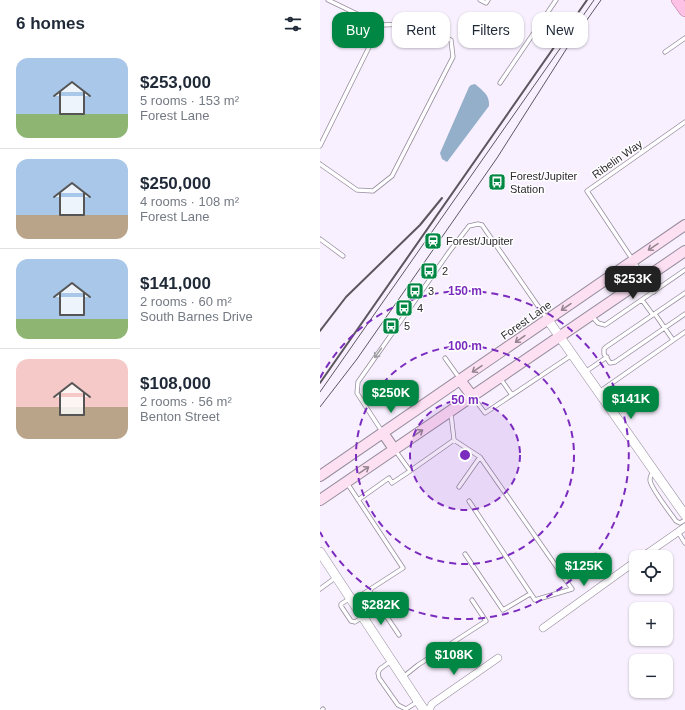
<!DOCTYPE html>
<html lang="en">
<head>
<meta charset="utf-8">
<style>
	body { margin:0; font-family:Arial,sans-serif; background:#f6f6f7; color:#1f2937; height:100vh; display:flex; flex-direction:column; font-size:15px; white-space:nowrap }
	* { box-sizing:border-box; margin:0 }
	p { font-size:13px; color:#747a83 }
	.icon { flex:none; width:22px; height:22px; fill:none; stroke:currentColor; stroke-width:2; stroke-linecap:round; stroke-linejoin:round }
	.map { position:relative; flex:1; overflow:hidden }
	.side { display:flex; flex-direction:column; background:#fff; width:320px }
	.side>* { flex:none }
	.hud { position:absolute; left:12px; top:12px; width:293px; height:36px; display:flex; gap:8px }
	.buttons { position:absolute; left:309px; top:550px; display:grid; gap:8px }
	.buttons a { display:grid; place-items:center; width:44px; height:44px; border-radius:8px; background:#fff; box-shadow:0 1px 3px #0004; font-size:20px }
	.price { position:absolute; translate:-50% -34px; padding:0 9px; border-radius:8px; background:#008743; color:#fff; font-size:13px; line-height:26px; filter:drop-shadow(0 1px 2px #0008) }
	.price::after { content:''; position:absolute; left:50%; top:24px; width:12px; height:9px; margin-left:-6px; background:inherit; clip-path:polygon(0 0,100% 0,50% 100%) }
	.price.current { background:#222; color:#fff }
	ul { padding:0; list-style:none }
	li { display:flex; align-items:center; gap:12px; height:100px; padding:0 16px }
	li+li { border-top:1px solid #e0e1e3 }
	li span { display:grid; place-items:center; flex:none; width:112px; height:80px; border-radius:12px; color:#555 }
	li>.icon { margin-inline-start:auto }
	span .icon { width:48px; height:48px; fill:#fffc; stroke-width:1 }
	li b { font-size:17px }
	h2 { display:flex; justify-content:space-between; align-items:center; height:48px; padding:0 16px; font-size:17px }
	.chip { padding:0 14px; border-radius:12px; background:#fff; box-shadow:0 1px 3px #0004; font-size:14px; line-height:36px }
	.chip.current { background:#008743; color:#fff }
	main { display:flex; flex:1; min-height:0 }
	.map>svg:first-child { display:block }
	.water { fill:#94afca }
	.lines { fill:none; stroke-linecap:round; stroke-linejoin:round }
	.service-casing { stroke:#958c9c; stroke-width:5 }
	.minor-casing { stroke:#958c9c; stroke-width:8 }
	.tertiary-casing { stroke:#958c9c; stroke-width:10 }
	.secondary-casing { stroke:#958c9c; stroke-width:12 }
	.primary-casing { stroke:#b3709c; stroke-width:12 }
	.service { stroke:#fff; stroke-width:3.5 }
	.minor { stroke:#fff; stroke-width:7 }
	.tertiary { stroke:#fff; stroke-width:9 }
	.secondary { stroke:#fee0f3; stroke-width:10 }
	.primary { stroke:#fdc1e6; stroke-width:11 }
	.tram { stroke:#5c575f; stroke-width:1 }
	.rail { stroke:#5c575f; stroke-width:2 }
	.oneway { stroke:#958491 }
	.oneway2 { stroke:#a09fa1 }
	.ring { fill:none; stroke:#7b2cbf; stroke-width:2; stroke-dasharray:7 5 }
	.labels { text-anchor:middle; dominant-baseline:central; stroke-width:3; stroke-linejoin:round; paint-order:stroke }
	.street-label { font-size:11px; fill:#2c292f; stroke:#fff }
	.poi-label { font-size:11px; fill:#2c292f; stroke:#fff; text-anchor:start }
	.centre { fill:#7b2cbf; stroke:#fff; stroke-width:2 }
	.ring-label { font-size:12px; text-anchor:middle; font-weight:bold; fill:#7b2cbf; stroke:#fff; stroke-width:3; stroke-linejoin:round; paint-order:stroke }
</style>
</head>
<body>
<main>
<section class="side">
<h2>6 homes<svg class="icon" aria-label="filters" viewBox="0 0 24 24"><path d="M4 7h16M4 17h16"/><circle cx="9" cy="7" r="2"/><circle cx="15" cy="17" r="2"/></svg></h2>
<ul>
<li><span style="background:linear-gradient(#a9c7e8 70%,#8fb573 0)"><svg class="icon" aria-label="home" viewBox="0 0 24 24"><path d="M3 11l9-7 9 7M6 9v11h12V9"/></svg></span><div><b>$253,000</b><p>5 rooms · 153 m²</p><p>Forest Lane</p></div></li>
<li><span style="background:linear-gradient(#a9c7e8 70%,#b9a48a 0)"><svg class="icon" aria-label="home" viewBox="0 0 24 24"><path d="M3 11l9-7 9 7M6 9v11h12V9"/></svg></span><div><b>$250,000</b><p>4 rooms · 108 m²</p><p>Forest Lane</p></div></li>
<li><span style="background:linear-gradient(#a9c7e8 75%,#8fb573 0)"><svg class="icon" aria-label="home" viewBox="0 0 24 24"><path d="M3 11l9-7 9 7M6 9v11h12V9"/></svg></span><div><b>$141,000</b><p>2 rooms · 60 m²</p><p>South Barnes Drive</p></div></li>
<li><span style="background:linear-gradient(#f6c9c9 60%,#b9a48a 0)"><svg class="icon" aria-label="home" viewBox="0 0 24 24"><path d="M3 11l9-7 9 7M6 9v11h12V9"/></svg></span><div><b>$108,000</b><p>2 rooms · 56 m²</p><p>Benton Street</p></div></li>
</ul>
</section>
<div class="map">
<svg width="365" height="710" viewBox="0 0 365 710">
	<rect width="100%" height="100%" fill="#f8f0fe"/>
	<path class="water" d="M155 84C163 91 170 95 169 106L127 162 122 159 120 153 149 87 151 85Z"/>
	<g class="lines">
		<g class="service-casing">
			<path id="service" d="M160 0 166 3 168 0
				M345 52 365 38
				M180 83 236 0
				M0 146 60 25 8 0
				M0 164 37 190 53 191 72 176 133 57 131 40 92 24 60 25
				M0 239 23 256
				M334 292 267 191 365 122
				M365 293 286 347 284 349V354L290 363 295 362 365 314
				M322 300 333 315
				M335 314 353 340
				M271 315 278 323 285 325 365 270
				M125 358 140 379
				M265 372 287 357
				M180 378 192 395
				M279 392 365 332
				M153 397 165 413 252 355
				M63 433 37 393 38 382 129 252 149 226 158 224 162 225 227 319
				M134 440 160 457 252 589 215 600 149 501
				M75 450 90 471 134 440 131 414
				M334 472C331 474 330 476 330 480 330 487 351 514 356 521L360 523 365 520
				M27 483 83 568 32 601
				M139 487 160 457
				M38 500 69 478 72 483 90 471
				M358 532 365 543
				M145 554 183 610 210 594
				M0 589 15 578
				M49 590 79 635
				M29 599 21 604V606L31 621 35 622 43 617
				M71 661 60 669 58 673 59 678 78 705 86 709 97 702
				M83 677 98 665 166 621 152 600
				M2 710 3 709"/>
		</g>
		<g class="minor-casing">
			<path id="minor" d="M322 557 365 527
				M223 628 316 561
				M109 710 112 704 178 658"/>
		</g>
		<g class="tertiary-casing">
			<path id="tertiary" d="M228 320 365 515
				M0 552 104 710"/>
		</g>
		<g class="secondary-casing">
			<path id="secondary" d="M140 380 152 396
				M63 433 74 449
				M0 476 365 225
				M0 500 365 251"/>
		</g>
		<g class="primary-casing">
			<path id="primary" d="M357 0 365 11"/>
		</g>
		<use href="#service" class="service"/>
		<use href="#minor" class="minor"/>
		<use href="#tertiary" class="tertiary"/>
		<use href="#secondary" class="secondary"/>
		<use href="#primary" class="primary"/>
		<path class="tram" d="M0 392 274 0
			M0 407 37 359 177 158 247 48 281 0"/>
		<path class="rail" d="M0 331 26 297 100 225 122 198
			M0 383 267 0"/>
	</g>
	<defs><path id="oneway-shaft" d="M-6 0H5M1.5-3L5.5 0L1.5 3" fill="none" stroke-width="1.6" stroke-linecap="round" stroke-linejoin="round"/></defs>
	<g class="oneway">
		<use href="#oneway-shaft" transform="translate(333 247) rotate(146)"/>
		<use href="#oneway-shaft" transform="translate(246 307) rotate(145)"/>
		<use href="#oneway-shaft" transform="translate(200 339) rotate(145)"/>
		<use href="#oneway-shaft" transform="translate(157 369) rotate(146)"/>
		<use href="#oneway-shaft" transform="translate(98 433) rotate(-34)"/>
		<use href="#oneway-shaft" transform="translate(44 470) rotate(-34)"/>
	</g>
	<use class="oneway2" href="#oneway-shaft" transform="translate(58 353) rotate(125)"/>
	<circle cx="145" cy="455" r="55" fill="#7b2cbf" fill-opacity=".12"/>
	<g class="ring">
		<circle cx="145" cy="455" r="55"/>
		<circle cx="145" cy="455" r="109"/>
		<path d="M0 378A164 164 0 1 1 0 532"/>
	</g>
	<defs>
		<g id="bus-square" transform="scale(0.9)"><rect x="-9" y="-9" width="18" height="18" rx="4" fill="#008743" stroke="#fff"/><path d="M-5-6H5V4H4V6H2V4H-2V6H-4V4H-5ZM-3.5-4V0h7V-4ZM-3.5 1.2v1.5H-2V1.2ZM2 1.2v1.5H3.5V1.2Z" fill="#fff"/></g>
		<g id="station-square" transform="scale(0.9)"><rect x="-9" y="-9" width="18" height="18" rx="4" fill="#008743" stroke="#fff"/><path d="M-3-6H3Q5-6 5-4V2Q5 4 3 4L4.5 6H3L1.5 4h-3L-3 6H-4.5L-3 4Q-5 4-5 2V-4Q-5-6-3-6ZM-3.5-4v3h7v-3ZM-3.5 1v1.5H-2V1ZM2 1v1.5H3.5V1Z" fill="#fff"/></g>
	</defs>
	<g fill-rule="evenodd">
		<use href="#bus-square" x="177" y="182"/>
		<use href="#station-square" x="113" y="241"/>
		<use href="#bus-square" x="109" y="271"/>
		<use href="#bus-square" x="95" y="291"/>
		<use href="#bus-square" x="84" y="308"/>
		<use href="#bus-square" x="71" y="326"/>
	</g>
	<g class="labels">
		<g class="street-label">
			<text transform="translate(297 159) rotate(-35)">Ribelin Way</text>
			<text transform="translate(206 320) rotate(-35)">Forest Lane</text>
		</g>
		<g class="poi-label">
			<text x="190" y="176">Forest/Jupiter<tspan x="190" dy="13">Station</tspan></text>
			<text x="126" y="241">Forest/Jupiter</text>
			<text x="122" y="271">2</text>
			<text x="108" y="291">3</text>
			<text x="97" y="308">4</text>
			<text x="84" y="326">5</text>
		</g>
	</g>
	<circle cx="145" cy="455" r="6" class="centre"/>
	<g class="ring-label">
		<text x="145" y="295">150 m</text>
		<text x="145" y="350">100 m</text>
		<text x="145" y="404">50 m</text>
	</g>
</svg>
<div class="buttons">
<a><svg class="icon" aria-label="locate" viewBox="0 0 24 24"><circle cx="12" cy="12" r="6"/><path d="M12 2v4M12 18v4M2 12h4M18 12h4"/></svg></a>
<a>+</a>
<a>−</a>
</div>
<b class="price current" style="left:313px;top:300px">$253K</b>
<b class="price" style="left:71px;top:414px">$250K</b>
<b class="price" style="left:311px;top:420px">$141K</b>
<b class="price" style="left:264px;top:587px">$125K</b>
<b class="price" style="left:61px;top:626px">$282K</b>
<b class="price" style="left:134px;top:676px">$108K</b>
<div class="hud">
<a class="chip current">Buy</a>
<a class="chip">Rent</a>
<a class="chip">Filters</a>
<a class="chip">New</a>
</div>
</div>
</main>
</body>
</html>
